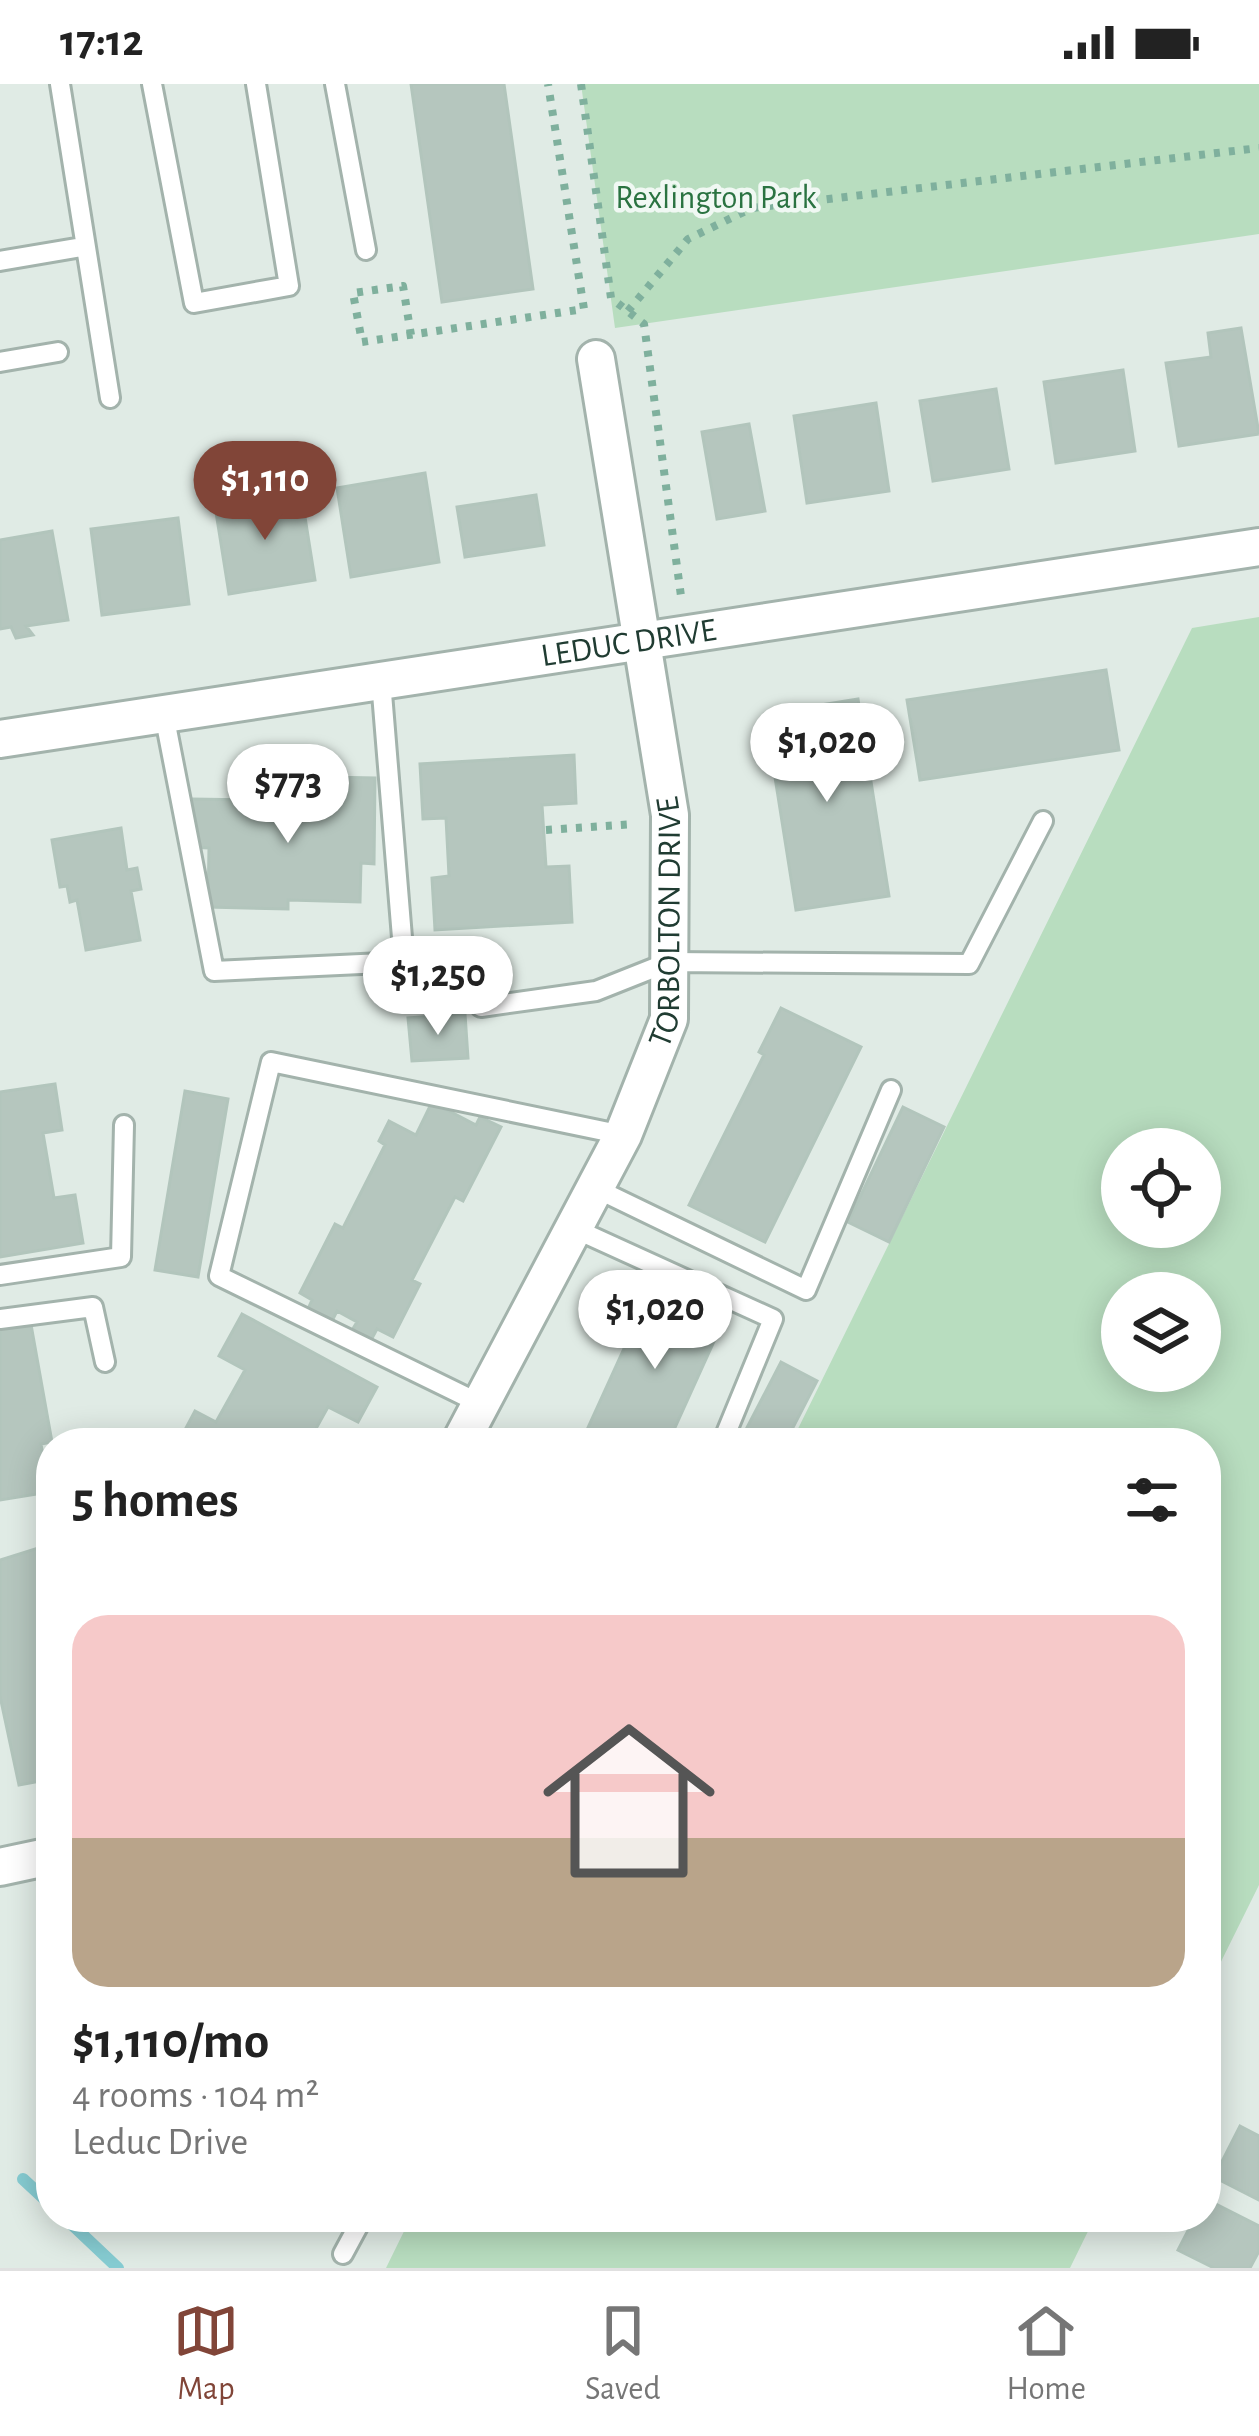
<!DOCTYPE html>
<html lang="en">
<head>
<meta charset="utf-8">
<style>
	body { margin:0; font-family:"Alegreya Sans",sans-serif; background:#f6f6f6; color:#222; height:100vh; display:flex; flex-direction:column; font-size:45px; white-space:nowrap }
	* { box-sizing:border-box; margin:0 }
	p { font-size:39px; color:#767676 }
	.icon { flex:none; width:66px; height:66px; fill:none; stroke:currentColor; stroke-width:2; stroke-linecap:round; stroke-linejoin:round }
	.map { position:relative; flex:1; overflow:hidden }
	.side { position:absolute; left:36px; top:1344px; width:1185px; height:804px; display:flex; flex-direction:column; background:#fff; border-radius:48px; box-shadow:0 6px 30px #0003 }
	.side>* { flex:none }
	.tools { position:absolute; left:1101px; top:1044px; display:grid; gap:24px }
	.tools a { display:grid; place-items:center; width:120px; height:120px; border-radius:50%; background:#fff; box-shadow:0 6px 30px #0003; font-size:60px }
	.price { position:absolute; translate:-50% -102px; padding:0 27px; border-radius:42px; background:#fff; color:#222; font-size:39px; line-height:78px; filter:drop-shadow(0 3px 6px #0008) }
	.price::after { content:''; position:absolute; left:50%; top:72px; width:36px; height:27px; margin-left:-18px; background:inherit; clip-path:polygon(0 0,100% 0,50% 100%) }
	.price.selected { background:#814538; color:#fff }
	ul { padding:0; list-style:none }
	li { display:grid; align-content:center; gap:24px; height:636px; padding:0 36px }
	li span { display:grid; place-items:center; height:372px; border-radius:36px; color:#555 }
	li>.icon { margin-inline-start:auto }
	span .icon { width:216px; height:216px; fill:#fffc; stroke-width:1 }
	li b { font-size:51px }
	h2 { display:flex; justify-content:space-between; align-items:center; height:144px; padding:0 36px; font-size:51px }
	.status { display:flex; justify-content:space-between; align-items:center; height:84px; padding:0 60px; background:#fff; direction:ltr }
	.status svg { height:33px; fill:currentColor }
	.tabs { display:flex; justify-content:space-around; align-items:center; height:168px; border-top:3px solid #e0e0e0; background:#fff; font-size:33px; color:#767676 }
	.tabs a { display:grid; justify-items:center; gap:6px }
	.tabs .selected { color:#814538 }
	.map>svg:first-child { display:block }
	.green { fill:#b8ddbf; fill-rule:evenodd }
	.lines { fill:none; stroke-linecap:round; stroke-linejoin:round }
	.stream { stroke:#86ccd2; stroke-width:12 }
	.building { fill:#b5c6be; stroke:#b2c5bc; stroke-width:3 }
	.service-casing { stroke:#a3b3ac; stroke-width:24 }
	.minor-casing { stroke:#a3b3ac; stroke-width:42 }
	.path { stroke:#7fb09d; stroke-width:8; stroke-dasharray:6 9; stroke-linecap:butt }
	.service { stroke:#fff; stroke-width:18 }
	.minor { stroke:#fff; stroke-width:36 }
	.labels { text-anchor:middle; dominant-baseline:central; stroke-width:9; stroke-linejoin:round; paint-order:stroke }
	.park-label { font-size:33px; fill:#2a7341; stroke:#f0f8f3 }
	.street-label { font-size:33px; fill:#203c32; stroke:#f0f8f3 }
</style>
</head>
<body>
<div class="status"><b>17:12</b><svg viewBox="0 0 49 12"><path d="M0 12V9h3v3zM5 12V6h3v6zM10 12V3h3v9zM15 12V0h3v12zM26 1h20v11H26zM47 4h2v5h-2z"/></svg></div>
<div class="map">
<svg width="1259" height="2184" viewBox="0 0 1259 2184">
	<rect width="100%" height="100%" fill="#e0ebe5"/>
	<path class="green" d="M581 0H1259V150L615 244Z
		M1259 533V1801L1206 1908V1359H791L1192 544ZM1122 1065H1200V1143H1122ZM1122 1209H1200V1287H1122Z
		M411 2133H1095L1070 2184H386Z"/>
	<g class="lines">
		<path class="stream" d="M23 2095 51 2121
			M64 2133 118 2184"/>
	</g>
	<path class="building" d="M411 0H504L533 205 442 218Z
		M1241 244 1259 350 1179 362 1166 279 1211 273 1208 249Z
		M1123 286 1135 367 1056 379 1044 298Z
		M996 305 1009 385 933 397 920 317Z
		M876 319 889 407 807 419 794 332Z
		M749 340 765 427 717 435 702 348Z
		M425 389 439 478 351 493 337 404Z
		M301 408 315 496 229 510 215 422Z
		M536 411 544 461 465 473 457 423Z
		M178 434 189 520 102 531 91 445Z
		M52 447 68 536 26 542 33 551 16 554 11 543 0 545V456Z
		M1106 586 1119 666 920 696 907 616Z
		M858 615 889 812 796 826 765 630Z
		M574 671 576 719 542 721 546 783 569 782 572 838 435 846 432 794 449 792 446 734 423 735 420 680Z
		M326 693 375 694 374 780 361 779 360 818 288 816V825L208 823 209 764 191 763 192 715 325 717Z
		M121 744 127 786 137 784 141 805 131 807 140 856 86 866 77 816 70 818 67 802 60 803 52 756Z
		M781 924 861 963 765 1158 689 1121 764 971 759 968Z
		M465 930 468 974 412 977 408 934Z
		M55 1000 62 1046 43 1049 54 1114 75 1111 83 1159 0 1173V1008Z
		M185 1007 228 1015 198 1193 155 1186Z
		M432 1018 476 1041 480 1033 501 1043 463 1117 455 1113 412 1196 420 1200 393 1253 377 1245 370 1258 351 1248 357 1238 337 1227 331 1239 307 1227 312 1216 300 1209 335 1140 343 1144 385 1061 379 1057 389 1037 416 1051Z
		M903 1023 944 1043 889 1158 848 1138Z
		M653 1201 725 1233 668 1359H581Z
		M242 1230 377 1303 358 1338 328 1323 308 1359H178L195 1327 216 1338 245 1286 219 1272Z
		M30 1235 52 1358 41 1360 49 1408 0 1416V1240Z
		M781 1278 817 1297 785 1359H739Z
		M51 1460V1695L19 1701 0 1612V1476Z
		M1240 2042 1259 2052V2116L1214 2093Z
		M1206 2115 1259 2142V2167L1250 2184H1214L1178 2166 1195 2133H1206Z"/>
	<g class="lines">
		<g class="service-casing">
			<path id="service" d="M60 0 110 314
				M152 0 194 219 289 202 256 0
				M335 0 366 166
				M0 177 82 163
				M0 278 58 268
				M164 630 214 887 404 878 381 597
				M481 923 596 907 669 878 969 880 1043 737
				M595 1104 806 1206 891 1006
				M573 1144 773 1235 722 1359
				M0 1191 121 1173 124 1041
				M0 1235 93 1223 105 1278
				M481 1320 219 1192 271 978 623 1051
				M343 2170 363 2133"/>
		</g>
		<g class="minor-casing">
			<g id="minor">
				<path id="s1" d="M0 655 1259 463"/>
				<path id="s2" d="M460 1359 623 1051 669 935 670 731 596 275"/>
				<path d="M0 1783 51 1772"/>
			</g>
		</g>
		<path class="path" d="M581 0 611 214 644 240 681 512
			M628 227 688 155 752 124 1259 64
			M411 251 403 202 353 209 362 258 584 225 548 0
			M546 746 634 740"/>
		<use href="#service" class="service"/>
		<use href="#minor" class="minor"/>
	</g>
	<g class="labels">
		<g class="park-label">
			<text x="716" y="114">Rexlington Park</text>
		</g>
		<g class="street-label">
			<text stroke="none"><textPath href="#s1" startOffset="636">LEDUC DRIVE</textPath></text>
			<text stroke="none"><textPath href="#s2" startOffset="570">TORBOLTON DRIVE</textPath></text>
		</g>
	</g>
</svg>
<div class="tools">
<a><svg class="icon" aria-label="locate" viewBox="0 0 24 24"><circle cx="12" cy="12" r="6"/><path d="M12 2v4M12 18v4M2 12h4M18 12h4"/></svg></a>
<a><svg class="icon" aria-label="layers" viewBox="0 0 24 24"><path d="M12 4l9 5-9 5-9-5zM3 14l9 5 9-5"/></svg></a>
</div>
<b class="price selected" style="left:265px;top:459px">$1,110</b>
<b class="price" style="left:827px;top:721px">$1,020</b>
<b class="price" style="left:288px;top:762px">$773</b>
<b class="price" style="left:438px;top:954px">$1,250</b>
<b class="price" style="left:655px;top:1288px">$1,020</b>
<section class="side">
<h2>5 homes<svg class="icon" aria-label="filters" viewBox="0 0 24 24"><path d="M4 7h16M4 17h16"/><circle cx="9" cy="7" r="2"/><circle cx="15" cy="17" r="2"/></svg></h2>
<ul>
<li><span style="background:linear-gradient(#f6c9c9 60%,#b9a48a 0)"><svg class="icon" aria-label="home" viewBox="0 0 24 24"><path d="M3 11l9-7 9 7M6 9v11h12V9"/></svg></span><div><b>$1,110/mo</b><p>4 rooms · 104 m²</p><p>Leduc Drive</p></div></li>
</ul>
</section>
</div>
<nav class="tabs">
<a class="selected"><svg class="icon" aria-label="map" viewBox="0 0 24 24"><path d="M3 6l6-2 6 2 6-2v14l-6 2-6-2-6 2zM9 4v14M15 6v14"/></svg>Map</a>
<a><svg class="icon" aria-label="saved" viewBox="0 0 24 24"><path d="M7 4h10v16l-5-4-5 4z"/></svg>Saved</a>
<a><svg class="icon" aria-label="home" viewBox="0 0 24 24"><path d="M3 11l9-7 9 7M6 9v11h12V9"/></svg>Home</a>
</nav>
</body>
</html>
